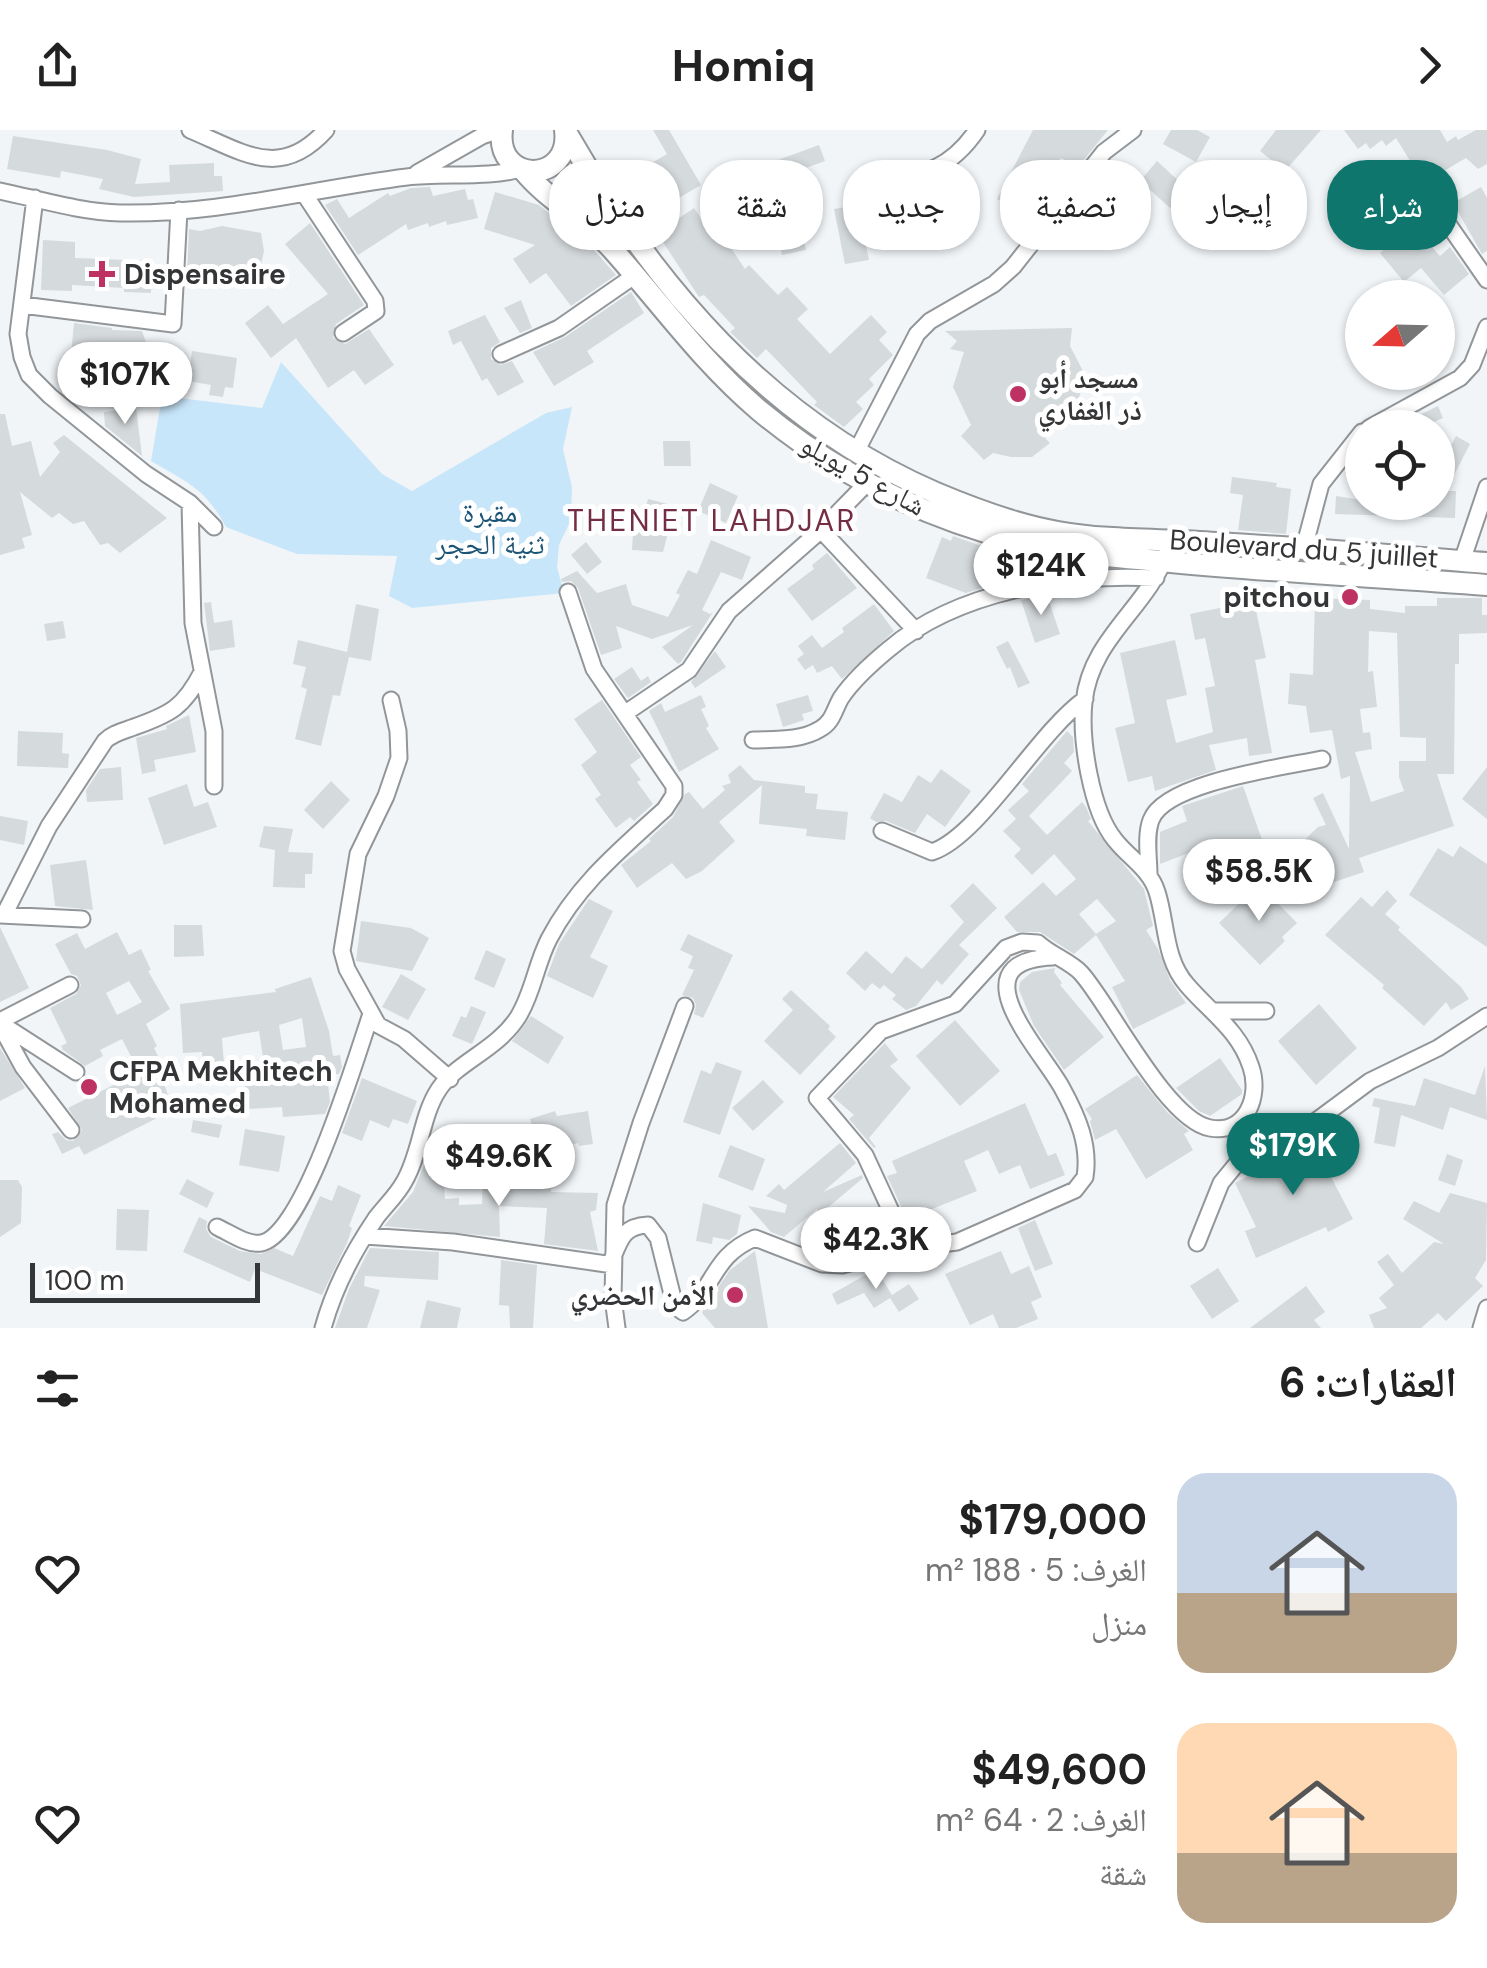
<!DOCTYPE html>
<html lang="ar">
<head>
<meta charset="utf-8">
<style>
	body { margin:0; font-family:"DM Sans","Noto Naskh Arabic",sans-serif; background:#f2f2f2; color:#222; direction:rtl; height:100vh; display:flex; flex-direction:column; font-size:38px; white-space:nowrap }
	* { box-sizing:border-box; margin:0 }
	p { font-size:32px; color:#767676 }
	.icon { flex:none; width:55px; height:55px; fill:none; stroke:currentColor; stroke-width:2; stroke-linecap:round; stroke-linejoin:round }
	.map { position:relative; height:1198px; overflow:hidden; direction:ltr }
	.side { display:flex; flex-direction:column; background:#fff; flex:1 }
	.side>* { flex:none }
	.guide { position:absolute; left:30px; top:30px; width:1428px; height:90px; direction:rtl; display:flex; gap:20px }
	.needle { width:65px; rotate:250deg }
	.buttons { position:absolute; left:1345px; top:150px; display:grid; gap:20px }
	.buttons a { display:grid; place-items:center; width:110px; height:110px; border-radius:50%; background:#fff; box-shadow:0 2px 8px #0004; font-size:50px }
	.scale { position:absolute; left:30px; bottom:25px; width:230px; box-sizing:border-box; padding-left:10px; border:5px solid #343537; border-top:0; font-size:28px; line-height:35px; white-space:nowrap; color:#343537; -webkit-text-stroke:8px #fff; paint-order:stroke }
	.price { position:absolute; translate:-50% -85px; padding:0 22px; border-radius:35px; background:#fff; color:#222; font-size:32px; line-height:65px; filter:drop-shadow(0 2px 5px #0008) }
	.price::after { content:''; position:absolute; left:50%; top:60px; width:30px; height:22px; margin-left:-15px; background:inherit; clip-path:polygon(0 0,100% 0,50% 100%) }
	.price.on { background:#0f766e; color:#fff }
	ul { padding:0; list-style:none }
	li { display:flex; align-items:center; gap:30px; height:250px; padding:0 30px }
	li span { display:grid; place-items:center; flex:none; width:280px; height:200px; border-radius:30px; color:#555 }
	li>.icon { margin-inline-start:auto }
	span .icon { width:120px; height:120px; fill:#fffc; stroke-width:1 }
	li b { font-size:42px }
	h2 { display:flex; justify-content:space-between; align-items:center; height:120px; padding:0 30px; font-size:42px }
	.pill { padding:0 35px; border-radius:40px; background:#fff; box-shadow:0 2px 8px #0004; font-size:35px; line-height:90px }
	.pill.on { background:#0f766e; color:#fff }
	header { display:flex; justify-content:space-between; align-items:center; height:130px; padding:0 30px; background:#fff; font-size:45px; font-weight:700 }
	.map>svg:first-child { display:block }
	.green { fill:#c8e6fa }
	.building { fill:#d5dadc; fill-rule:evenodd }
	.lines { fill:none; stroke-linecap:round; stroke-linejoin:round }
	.minor-casing { stroke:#929699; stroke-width:19 }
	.major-casing { stroke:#929699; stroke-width:24 }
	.minor { stroke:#fff; stroke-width:15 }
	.major { stroke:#fff; stroke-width:20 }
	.poi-dot { fill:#be3163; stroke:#fff; stroke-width:4 }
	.labels { text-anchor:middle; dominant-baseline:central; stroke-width:10; stroke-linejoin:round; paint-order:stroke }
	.poi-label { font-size:28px; font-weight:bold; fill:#343537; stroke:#fff; text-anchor:start }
	.street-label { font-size:28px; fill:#343537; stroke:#fff }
	.park-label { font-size:28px; fill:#1b5475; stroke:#fff }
	.neighbourhood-label { font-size:30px; letter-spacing:2.5px; fill:#742e43; stroke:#fff }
</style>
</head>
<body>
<header><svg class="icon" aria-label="forward" viewBox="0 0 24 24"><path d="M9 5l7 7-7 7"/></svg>Homiq<svg class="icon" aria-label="share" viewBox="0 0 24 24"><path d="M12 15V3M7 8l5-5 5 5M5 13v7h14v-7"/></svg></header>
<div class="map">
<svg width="1487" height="1198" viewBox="0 0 1487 1198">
	<rect width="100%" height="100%" fill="#f1f5f8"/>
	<path class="green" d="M281 232 382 344 412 361 546 283 572 277 563 319 572 357 571 390 559 415 557 437 564 463 412 478 389 466 397 426 297 424 226 397C205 358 188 353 151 331L162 266 262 278Z"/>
	<path class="building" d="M653 0H669L701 55 677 69 674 63 662 70 643 38 667 24Z
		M1033 0H1108L1078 37 1061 28 1030 87 997 69Z
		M1171 0H1197L1210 7 1196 32 1163 14Z
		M1276 0H1321L1285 41 1260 21Z
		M1344 0H1440L1447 12 1456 6 1458 10 1476 0H1487V34L1478 39 1466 28 1432 48 1425 37 1412 34 1396 8 1386 16 1382 10 1370 19 1366 13 1358 19Z
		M13 6 107 20 141 29 135 54 170 52 169 35 214 33V46H222L223 61 134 67 99 59 103 49 61 41 60 48 7 39Z
		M819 15 825 31 776 49 770 33Z
		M1157 31 1195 66 1178 85 1140 51Z
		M1110 32 1126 44 1085 99 1067 86Z
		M430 57 433 66 465 59 468 70 473 69 478 88 447 95 446 91 429 97 428 93 408 100 406 94 358 125 325 75 337 69 349 88 388 63 390 66 411 58Z
		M1481 57 1487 68V121L1482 124 1453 73Z
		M495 62 539 75 593 119 616 145 571 176 546 143 530 154 513 129 535 115 484 99Z
		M795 65 806 120 782 125 772 70Z
		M858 75 869 130 845 134 834 79Z
		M694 78 716 111 723 106 745 139 749 135 778 165 787 157 808 179 797 189 830 224 871 185 887 202 879 210 893 225 869 249 874 255 856 272 863 279 844 297 814 275 817 272 766 219 757 228 730 202 735 198 704 165 699 167 657 103Z
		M310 93 364 175 336 194 333 208 345 214 369 199 394 235 365 255 354 240 328 258 296 208 271 228 245 193 268 175 283 194 328 164 285 114Z
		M1412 95 1440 126 1450 117 1469 144 1444 165 1421 138 1404 152 1380 123Z
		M222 96 261 103 264 121 260 139 187 143 189 99 200 101Z
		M43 110 75 112V128L152 131 151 163 124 162V158L72 155V161L41 160Z
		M631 162 644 183 587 221 594 232 554 256 533 222 565 207Z
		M521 170 532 198 520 203 504 178Z
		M485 185 500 212 491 218V229L501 235 512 231 524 252 498 266 487 248 482 251 461 211 453 215 448 201Z
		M74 193 112 198V200L142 201 156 240 151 242 156 261 139 266 134 249 124 252 116 230 71 224Z
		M1072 198 1070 216 1082 239 1083 256 1078 270 1045 308 1050 313 1032 327H1011L993 323 984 330 961 306 971 295 953 257 964 222 950 219 957 211 945 201Z
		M192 221 237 228 233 258 225 257 223 267 209 265 211 255 188 251Z
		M1438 276 1443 288 1420 298H1393Z
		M136 278 142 326 105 296 104 282Z
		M0 284H5L12 316 31 311 40 347 60 322 53 313 64 305 167 388 120 423 108 413 100 415 84 391 73 394 59 383 52 388 20 362 32 405 22 408 25 418 0 425Z
		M1456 306 1470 314 1454 345 1439 338Z
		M663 311H690L691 336H664Z
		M1232 347 1277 353 1276 357 1291 359 1286 404 1238 400 1243 365 1230 363Z
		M710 353 738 366 726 393 698 381Z
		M1438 361H1456L1455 388 1335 384 1336 366 1362 370V372H1438Z
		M648 369 675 376 663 422 632 420 633 403H639Z
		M953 406 1013 427 1004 451 966 463 926 448 942 407 951 411Z
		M711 410 751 427 742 450 721 442 702 480 710 484 713 482 681 532 678 534 662 517 693 495 652 509 616 496 622 518 601 525 578 458 571 451 562 452 561 449 577 441 597 463 626 454 632 475 668 487 680 465 676 463 688 440 697 444Z
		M586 412 602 432 587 444 571 425Z
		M827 423 857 458 812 491 787 459 814 439 812 435Z
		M1268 460 1286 463 1284 480 1266 477Z
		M1047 465 1060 504 1035 513 1021 470Z
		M1315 468 1370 470V479L1405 483V476H1437V468H1482V485H1487V503L1459 504V534H1455L1454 644H1437L1454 696 1359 728 1364 742 1313 759 1298 716 1318 697 1326 695 1313 668 1323 663 1349 719 1350 646 1341 649 1332 600 1310 603 1306 576 1288 574 1290 543 1313 545ZM1369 501 1397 503 1400 607 1426 608V631H1399V647L1404 661 1371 672 1355 622 1372 619 1370 602 1363 603 1360 579 1377 577 1373 541 1368 542Z
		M1254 471 1266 528 1255 530 1272 623 1249 626 1247 608 1209 615 1216 640 1155 661 1152 646 1128 652 1115 598 1135 593 1120 523 1175 510 1187 565 1166 570 1176 613 1213 602 1205 558 1215 556 1205 508 1195 510 1190 484Z
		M211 472 214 493 232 490 235 517 210 521 204 473Z
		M356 474 379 479 371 531 349 527 340 566 333 565 321 616 295 609 307 559 301 557 306 537 293 534 298 510 347 522Z
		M874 474 894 501 842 549 832 536 817 543 813 535 805 540 797 529 804 524 798 516 812 505 822 518 844 502 842 498Z
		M63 491 66 508 47 511 44 494Z
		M1008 511 1030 553 1018 558 1010 537 1007 539 996 517Z
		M715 521 726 537 695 558 691 552Z
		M632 537 641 551 648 546 651 552 628 568 614 549Z
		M701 565 706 577 701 579 709 596 706 598 719 619 679 642 649 581 661 573 665 582Z
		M808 565 813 581 802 584 804 590 783 597 776 574Z
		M602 570 641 627 630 635 641 650 637 652 653 674 634 691 630 687 616 698 595 669 601 665 581 635 597 622 574 589Z
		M189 585 196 622 154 630 156 641 142 644 136 608 167 599 166 596Z
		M18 601 63 603 62 623 69 624 68 638 17 636Z
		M1067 601 1073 607 1074 622 1064 633 1072 641 1029 686 1047 705 1082 672 1086 677 1091 689 1088 691 1144 759 1153 796 1146 800 1158 819 1170 850 1186 873 1133 899 1112 857 1125 851 1096 805 1074 824 1040 802H1017L1004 787 1043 752 1056 766 1076 749 1054 724 1032 745 1014 726 1021 719 1003 701 1016 689 1008 680 1029 661 1022 654ZM1097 769 1116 791 1096 804 1079 784Z
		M740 635 754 650 805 656V663L818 664 816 679 848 682 845 710 806 706 807 699 759 694 762 655 719 692 735 711 702 741 686 749 672 733 637 758 621 735 651 711 649 709 673 687 685 664 689 662 703 679 725 660 722 656 731 653 728 645Z
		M121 637 123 670 87 672 86 660 100 639Z
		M1487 637V689L1462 669Z
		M941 639 971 661 945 697 927 684 915 703 886 691 876 692 870 688 884 663 902 672 918 645 931 653Z
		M331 651 350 670 323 699 304 680Z
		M187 654 194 677 208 672 217 697 164 715 148 668Z
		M1243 656 1267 724 1216 742 1207 716 1160 734V702L1187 691 1182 676Z
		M0 686 28 691 24 715 0 710Z
		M264 696 293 699 288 722 313 723 312 744H305V758L273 757 275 720 259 717Z
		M1460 716 1487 734V817L1409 765 1438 718 1453 727Z
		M86 730 93 780 55 776 50 735Z
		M973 753 997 778 959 815 969 824 942 855 937 850 916 876 906 880 892 869 896 865 884 855 880 859 872 853 865 861 846 843 866 821 892 844 906 826 922 839 964 792 950 776Z
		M1259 754 1297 793 1282 807 1285 811 1260 835 1219 793Z
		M1387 760 1397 771 1385 784 1400 797 1398 800 1461 857 1469 869 1451 880 1446 872 1424 896 1382 858 1384 855 1325 805 1361 767 1372 777Z
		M589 769 613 781 590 827 608 836 593 868 547 846 559 814Z
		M361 791 411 798 429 808 412 841 356 831Z
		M174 795H202L204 826 174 827Z
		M0 797 29 858 0 872Z
		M117 802 129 825 141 819 151 840 148 841 170 879 146 894 157 916 154 918 164 938 159 940 168 965 154 972 161 986 84 1025 79 1016 62 1024 52 1004 58 1002 66 1010 73 1011 82 1000 68 978 139 942 122 909 100 920 103 926 85 936 63 920 61 916 67 913 50 878 76 864 81 855 77 846 71 844 55 814 77 803 85 819ZM129 851 142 872 117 885 106 863Z
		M688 804 733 825 703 888 694 884 696 875 693 868 682 865 694 840 688 838 693 826 680 820Z
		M486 820 506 829 494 858 474 849Z
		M1055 838 1054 842 1062 853 1060 855 1104 907 1064 940 1034 896 1019 860 1020 852 1032 842Z
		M401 844 426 859 408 890 382 877Z
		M311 847 329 901 333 926 340 925 342 937 339 944 327 945 330 972 325 984 283 987 282 977 248 979 244 949 266 947 259 901 222 908 224 934 203 935 202 922 183 923 180 874 276 862 275 859ZM302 888 306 917 283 920 279 895Z
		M791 860 830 896 828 899 836 907 800 945 764 911 793 880 782 869Z
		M1319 874 1357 918 1316 955 1278 911Z
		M471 876 486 882 472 914 452 906 461 886 466 888Z
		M531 886 564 907 548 934 512 911Z
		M955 890 1000 941 960 976 916 926Z
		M885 913 898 930 890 936 911 958 869 1008 876 1017 874 1018 849 989 854 985 833 967Z
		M0 918 25 958 0 971Z
		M1220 928 1242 960V964L1210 986 1199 981 1176 958Z
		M716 932 742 941 720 1005 683 992 701 940 711 944Z
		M1485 936 1487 990 1450 977 1443 1000 1401 985 1395 1017 1374 1013 1380 978 1372 976 1374 968 1415 976 1424 948 1475 965Z
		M1137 945 1167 982 1189 1001 1184 1004 1193 1020 1146 1049 1116 999 1095 1010 1090 991 1092 989 1085 979Z
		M362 948 417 971 408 994 393 989 389 998 370 990 362 1011 342 1003Z
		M763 950 784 972 753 1001 732 978Z
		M198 967 241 975V980L195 983Z
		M1025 973 1048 1026 1056 1023 1065 1045 1030 1059 1020 1035 999 1044 988 1020 964 1031 977 1061 907 1089 887 1046 897 1043 892 1031Z
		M555 981 557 986 588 981 593 1014 579 1016 578 1013 541 1024 530 989Z
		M193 990 222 995 219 1008 191 1002Z
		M245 999 285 1006 279 1042 239 1035Z
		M1323 1007 1341 1041 1331 1047 1353 1089 1328 1102 1326 1097 1256 1128 1245 1101 1256 1097 1235 1053Z
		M840 1013 856 1033 823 1062 862 1045 863 1048 819 1085 817 1079 784 1107 771 1102 748 1076 785 1083 787 1075 766 1066 779 1054 784 1060Z
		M730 1015 765 1029 753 1061 718 1047Z
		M1447 1024 1463 1030 1455 1056 1438 1050Z
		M424 1035 443 1039 445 1069 459 1068V1075L482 1074 483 1046 552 1049 551 1062 598 1063 596 1080 590 1082 598 1121 544 1114 547 1078 499 1076 500 1107 384 1096 413 1062Z
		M187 1049 214 1063 207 1078 179 1064Z
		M0 1050H18L22 1057 21 1093 0 1107Z
		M338 1055 361 1065 349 1096 352 1098 347 1113 322 1165 255 1139 250 1152 183 1122 199 1087 207 1091 206 1099 211 1107 240 1121 261 1124 274 1118 293 1126 320 1066 332 1071Z
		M1450 1063 1487 1073 1486 1130 1475 1148 1483 1156 1446 1191 1438 1183 1421 1198H1374L1369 1185 1387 1178 1379 1168 1394 1155 1377 1132 1388 1124 1402 1143 1434 1112 1444 1114 1403 1089 1414 1071 1439 1083Z
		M703 1073 741 1085 737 1104 729 1110 713 1107 712 1114 696 1111Z
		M117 1079 149 1080 147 1121 116 1120Z
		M878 1080 886 1097H883L886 1109 867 1117 849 1122 847 1118 834 1123 826 1102Z
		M1035 1090 1053 1134 1035 1141 1018 1098Z
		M370 1118 439 1122 438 1150 365 1146 364 1156 380 1160 367 1198H335L349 1159Z
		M755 1121 768 1198H715L702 1183 704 1178 730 1140Z
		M1001 1121 1011 1144 1029 1136 1042 1167 1031 1172 1038 1189 1016 1198H999L993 1184 970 1195 945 1144Z
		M501 1130 537 1135 533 1198H510L509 1176 499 1175Z
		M1218 1138 1239 1171 1212 1189 1190 1156Z
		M876 1139 892 1165 909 1154 919 1169 899 1182 890 1168 874 1178 864 1163 837 1175 832 1164Z
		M1306 1156 1325 1182 1314 1190 1321 1198H1250Z
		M427 1170 461 1178 457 1198H420Z"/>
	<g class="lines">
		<g class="minor-casing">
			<path id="minor" d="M190 0C243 22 280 51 326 0
				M417 43 482 6 500 0
				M1414 45 1487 150
				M870 53C919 44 947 44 977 0
				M0 61C38 69 81 82 120 83 217 85 311 59 407 47 441 43 491 48 520 39
				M305 65 375 171 376 181 343 203
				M35 68 18 204 22 227 29 245 50 266 146 344 190 373 214 397
				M22 175 173 194 179 80
				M501 224 559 198 634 146
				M1369 298 1460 248 1472 235 1487 197
				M856 322 917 204 930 191 994 154 1013 137 1104 22 1133 0
				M190 373 193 493 214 601V656
				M821 400 916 501
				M1304 418 1321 354 1362 302
				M1462 431 1487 357
				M391 570 398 601 399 628 386 666 358 724 342 821 347 839 378 895 404 909 450 949
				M627 582 689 540 729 481 821 400 867 353
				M753 610C775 609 801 611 820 599 833 592 834 580 841 568 853 550 872 533 889 519 957 461 1068 443 1156 448
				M882 701 932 722C980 706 1037 603 1085 569
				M1149 745C1149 728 1145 706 1151 690 1165 652 1285 637 1322 629
				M0 785 82 789
				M4 785 49 696 105 611C113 603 124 601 134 597 171 584 184 577 202 542
				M1215 881H1266
				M0 891 70 855
				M0 895 23 937 71 1000
				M3 895 76 942
				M217 1097C230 1103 246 1115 261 1113 304 1106 357 924 371 884
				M365 1106 453 1112 613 1135
				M1197 1113 1221 1053 1239 1031 1312 994 1370 951 1438 918 1487 886
				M908 1118 865 1025 817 968 881 901 955 874 1006 818 1022 812 1038 813C1051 825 1071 832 1081 843 1110 875 1166 990 1210 998 1246 1005 1261 966 1251 937 1239 900 1211 883 1187 855 1164 829 1167 793 1157 762 1150 739 1129 728 1115 710 1091 681 1080 609 1084 572 1091 507 1148 478 1167 422
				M613 1127C621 1107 625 1096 648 1095L658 1108 675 1176 683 1182C715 1160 711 1126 755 1108L822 1134 842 1135 908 1118 957 1112 1075 1060 1085 1047C1090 1015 1078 987 1062 958 1042 921 954 831 1053 827
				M323 1198C334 1158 353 1122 376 1088 385 1076 397 1065 404 1052 421 1023 421 986 439 959 457 932 497 920 518 887 533 863 536 834 549 809 577 755 621 719 665 679L674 665V656L594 539 568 462
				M617 1198 613 1168 615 1075 641 993 685 876
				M1481 1198 1487 1178"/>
		</g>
		<g class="major-casing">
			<path id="major" d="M502 0C495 55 572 54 565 0
				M565 0C653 155 769 291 936 363 974 379 1016 395 1058 402 1108 411 1165 409 1216 413 1306 418 1397 426 1487 433
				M523 40C548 71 586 89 613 120 662 175 703 233 760 281 836 344 926 388 1021 412 1070 425 1121 427 1171 432 1276 442 1382 447 1487 455"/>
		</g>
		<use href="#minor" class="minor"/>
		<use href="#major" class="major"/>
	</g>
	<g class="poi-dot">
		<path d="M97 129h10v10h10v10h-10v10h-10v-10h-10v-10h10z"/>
		<circle cx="1018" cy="264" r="10"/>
		<circle cx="1350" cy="467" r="10"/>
		<circle cx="89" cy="957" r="10"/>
		<circle cx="735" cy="1165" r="10"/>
	</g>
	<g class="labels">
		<g class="poi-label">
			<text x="124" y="144">Dispensaire</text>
			<text x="1038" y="248">مسجد أبو<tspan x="1038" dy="32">ذر الغفاري</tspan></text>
			<text x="1330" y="467" text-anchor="end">pitchou</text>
			<text x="109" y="941">CFPA Mekhitech<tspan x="109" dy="32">Mohamed</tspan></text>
			<text x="715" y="1165" text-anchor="end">الأمن الحضري</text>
		</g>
		<g class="street-label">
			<text transform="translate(863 345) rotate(29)">شارع 5 يويلو</text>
			<text transform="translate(1304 419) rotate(4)">Boulevard du 5 juillet</text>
		</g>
		<g class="park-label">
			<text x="490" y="382">مقبرة<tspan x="490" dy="32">ثنية الحجر</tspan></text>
		</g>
		<g class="neighbourhood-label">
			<text x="712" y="390">THENIET LAHDJAR</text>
		</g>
	</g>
</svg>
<div class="buttons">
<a><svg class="needle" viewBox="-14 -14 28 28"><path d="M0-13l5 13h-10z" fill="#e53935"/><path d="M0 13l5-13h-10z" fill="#767676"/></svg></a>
<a><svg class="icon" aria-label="locate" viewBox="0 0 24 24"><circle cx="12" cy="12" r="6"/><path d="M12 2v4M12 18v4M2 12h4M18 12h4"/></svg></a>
</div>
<div class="scale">100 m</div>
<b class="price" style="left:125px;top:297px">$107K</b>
<b class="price" style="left:1041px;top:488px">$124K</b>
<b class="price" style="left:1259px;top:794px">$58.5K</b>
<b class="price on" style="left:1293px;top:1068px">$179K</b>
<b class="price" style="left:499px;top:1079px">$49.6K</b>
<b class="price" style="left:876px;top:1162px">$42.3K</b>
<div class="guide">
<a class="pill on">شراء</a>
<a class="pill">إيجار</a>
<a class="pill">تصفية</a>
<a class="pill">جديد</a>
<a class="pill">شقة</a>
<a class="pill">منزل</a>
</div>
</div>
<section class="side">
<h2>العقارات: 6<svg class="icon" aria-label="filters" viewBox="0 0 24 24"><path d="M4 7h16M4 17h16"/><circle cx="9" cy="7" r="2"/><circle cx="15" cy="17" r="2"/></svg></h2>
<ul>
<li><span style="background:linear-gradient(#c9d6e8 60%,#b9a48a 0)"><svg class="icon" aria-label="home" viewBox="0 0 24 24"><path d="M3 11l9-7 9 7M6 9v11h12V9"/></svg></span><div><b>$179,000</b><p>الغرف: 5 · 188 m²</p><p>منزل</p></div><svg class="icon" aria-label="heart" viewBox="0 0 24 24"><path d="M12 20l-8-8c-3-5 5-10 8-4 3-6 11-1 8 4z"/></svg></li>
<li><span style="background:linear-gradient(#ffd9b3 65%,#b9a48a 0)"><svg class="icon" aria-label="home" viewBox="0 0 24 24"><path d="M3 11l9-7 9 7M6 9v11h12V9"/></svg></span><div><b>$49,600</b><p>الغرف: 2 · 64 m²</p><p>شقة</p></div><svg class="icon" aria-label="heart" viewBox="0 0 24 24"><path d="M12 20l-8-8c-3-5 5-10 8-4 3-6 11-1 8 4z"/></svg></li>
</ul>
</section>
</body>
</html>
